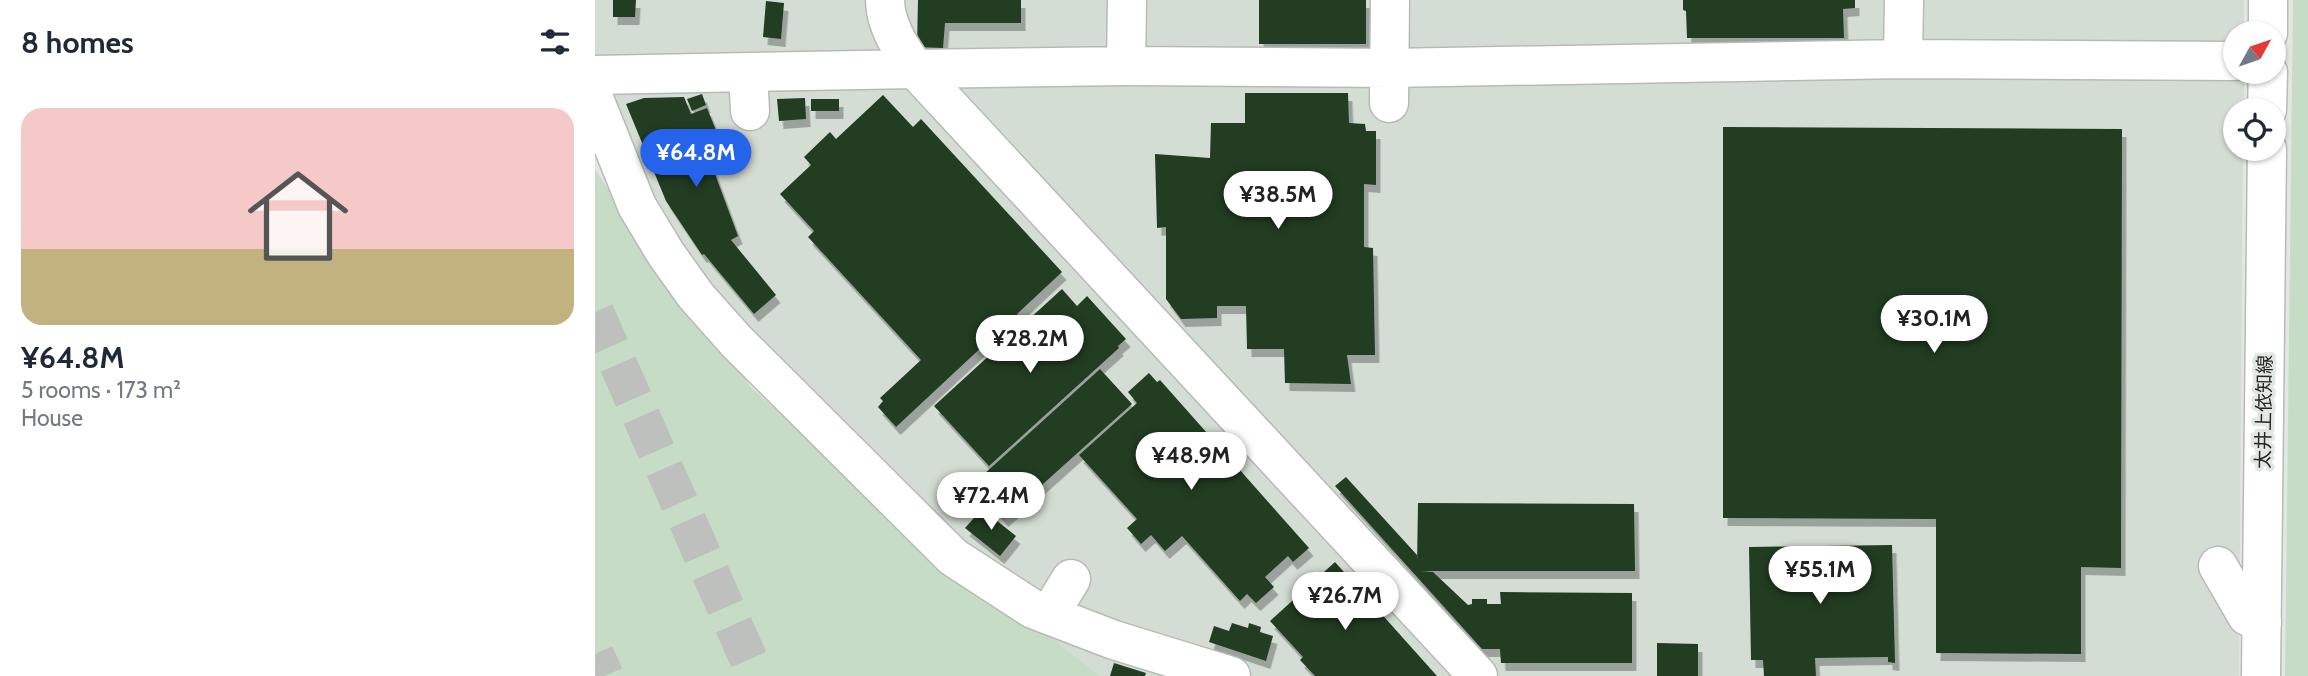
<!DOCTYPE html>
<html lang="en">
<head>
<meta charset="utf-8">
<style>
	body { margin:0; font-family:Cabin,"Noto Sans JP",sans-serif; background:#f2f2f3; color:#1f2937; height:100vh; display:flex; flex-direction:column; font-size:26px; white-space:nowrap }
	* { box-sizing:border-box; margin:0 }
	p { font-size:23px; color:#747a83 }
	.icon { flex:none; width:38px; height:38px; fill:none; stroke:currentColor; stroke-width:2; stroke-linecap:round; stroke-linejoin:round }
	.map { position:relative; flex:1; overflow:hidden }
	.side { display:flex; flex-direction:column; background:#fff; width:595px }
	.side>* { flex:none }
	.needle { width:46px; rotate:50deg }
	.buttons { position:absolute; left:1628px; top:21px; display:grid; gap:14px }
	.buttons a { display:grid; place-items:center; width:63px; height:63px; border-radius:50%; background:#fff; box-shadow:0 2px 5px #0004; font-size:35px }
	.price { position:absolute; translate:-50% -60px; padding:0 16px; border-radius:24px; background:#fff; color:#222; font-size:23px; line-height:46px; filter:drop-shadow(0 2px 4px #0008) }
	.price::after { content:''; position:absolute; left:50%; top:42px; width:21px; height:16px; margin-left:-10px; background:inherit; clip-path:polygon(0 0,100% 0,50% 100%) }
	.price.selected { background:#2563eb; color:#fff }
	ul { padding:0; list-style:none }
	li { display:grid; align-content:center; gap:14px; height:371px; padding:0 21px }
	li+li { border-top:2px solid #e0e1e3 }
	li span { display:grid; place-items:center; height:217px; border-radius:21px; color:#555 }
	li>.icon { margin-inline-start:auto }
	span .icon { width:126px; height:126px; fill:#fffc; stroke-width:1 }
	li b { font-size:30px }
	h2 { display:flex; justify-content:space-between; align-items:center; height:84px; padding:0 21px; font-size:30px }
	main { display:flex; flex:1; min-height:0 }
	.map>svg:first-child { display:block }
	.built { fill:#d4ddd4 }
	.green { fill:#c6dcc7 }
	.building { fill:#203c23; filter:url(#shadow) }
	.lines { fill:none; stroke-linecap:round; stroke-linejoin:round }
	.highway-tunnel { stroke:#bdc0bd; stroke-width:38; stroke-dasharray:38 19; stroke-linecap:butt }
	.minor-casing { stroke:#b7bab7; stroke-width:41 }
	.major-casing { stroke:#b7bab7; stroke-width:41 }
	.minor { stroke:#fff; stroke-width:38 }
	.major { stroke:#fff; stroke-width:38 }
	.labels { text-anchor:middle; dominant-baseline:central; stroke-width:7; stroke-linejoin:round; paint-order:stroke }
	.street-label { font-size:19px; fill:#242524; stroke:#e3e7e3 }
</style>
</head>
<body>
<main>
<section class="side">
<h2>8 homes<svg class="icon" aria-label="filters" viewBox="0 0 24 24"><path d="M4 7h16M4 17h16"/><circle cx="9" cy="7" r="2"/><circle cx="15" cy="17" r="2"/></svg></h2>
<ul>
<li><span style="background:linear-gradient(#f6c9c9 65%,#c2b280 0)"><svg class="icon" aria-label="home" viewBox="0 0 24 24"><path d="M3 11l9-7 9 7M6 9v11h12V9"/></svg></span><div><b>¥64.8M</b><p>5 rooms · 173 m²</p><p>House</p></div></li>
</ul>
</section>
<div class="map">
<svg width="1713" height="676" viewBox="0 0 1713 676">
	<defs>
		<filter id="shadow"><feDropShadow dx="4.5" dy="8" stdDeviation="0" flood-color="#0004"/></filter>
	</defs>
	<rect width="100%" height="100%" fill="#e3e7e3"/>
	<path class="built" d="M0 0H1649V33H1640V72H1649V110H1640V149H1648L1644 676H396L359 537 117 292 79 242 0 68Z"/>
	<path class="green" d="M1698 0H1713V676H1690Z
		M0 169 43 234 156 387 304 520 505 676H0Z"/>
	<path class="building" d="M18 0H41L40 17H18Z
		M323 0H426V23H350L348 48 322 47Z
		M664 0H771V44H664Z
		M1088 0H1260V8L1248 9 1249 38H1092L1091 11 1088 10Z
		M171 1 189 3 186 39 168 37Z
		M650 93H753L754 123 770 124 771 131H781V185L769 184V247L778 248 780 355H752L756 384 690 383 689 349H652L651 306H622V318L586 319 571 299V227L562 228 560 154 615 158 616 123H650Z
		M107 94 111 105 97 111 92 99Z
		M288 95 318 127 326 119 467 272 422 314 426 318 409 335 405 330 301 427 283 407 288 401 285 398 326 360 213 237 219 231 185 194 216 165 209 157 235 132 241 139Z
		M89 97 96 114 112 108 122 133 107 139 143 236 136 240 181 295 159 314 109 254 107 255 71 201 31 104 49 98Z
		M210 98 211 119 184 121 182 99Z
		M216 99H244V111H216Z
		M1128 127 1527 129 1526 568 1486 567V654L1341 653V519L1128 518Z
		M467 289 482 306 492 296 531 339 523 346 524 348 394 466 339 406Z
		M505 369 537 404 409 519 377 485Z
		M554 373 562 382 565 380 714 548 698 562 693 556 670 577 679 587 661 603 652 594 645 601 587 536 570 551 556 535 546 544 532 528 542 519 484 455 542 403 533 392Z
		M751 477 822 555V565L823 503 1039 504 1040 571H826L838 572 873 605 877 604V599H892V604H906L905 592 1037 593V663H906L905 649H887L740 486Z
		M387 509 421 536 405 556 370 528Z
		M1297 545 1300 663 1293 662V657L1220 658 1221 676H1169L1168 660H1156L1154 547Z
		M740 562 842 676H720L705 660 708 657 675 621Z
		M637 623 653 628 654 623 666 627 665 632 678 636 671 661 614 642 619 626 634 631Z
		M1062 643 1103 644V676H1062Z
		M519 663 551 673 550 676H515Z"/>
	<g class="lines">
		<path class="highway-tunnel" d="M0 312 161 676
			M0 654 10 676"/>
		<g class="minor-casing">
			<path id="minor" d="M290 0C290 25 306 49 320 69L531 66 794 68 1308 59 1640 61
				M1308 59 1309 0
				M531 66 532 0
				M153 73 155 111
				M0 75 320 69 883 676
				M0 101 42 206 71 254 101 296 141 341 358 557 438 609 519 640 636 676
				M794 103 795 0
				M1623 566 1652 616 1667 622
				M454 615 476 579"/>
		</g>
		<g class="major-casing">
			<path id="major" d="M1673 33V0
				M1672 110 1673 72
				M1666 676 1672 149"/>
		</g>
		<use href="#minor" class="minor"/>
		<use href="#major" class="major"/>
	</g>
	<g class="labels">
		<g class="street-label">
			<text transform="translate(1669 412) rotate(-89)">太井上依知線</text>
		</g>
	</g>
</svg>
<div class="buttons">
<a><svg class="needle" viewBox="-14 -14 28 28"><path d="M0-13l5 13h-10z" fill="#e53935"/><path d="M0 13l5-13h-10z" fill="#747a83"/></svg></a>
<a><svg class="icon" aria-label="locate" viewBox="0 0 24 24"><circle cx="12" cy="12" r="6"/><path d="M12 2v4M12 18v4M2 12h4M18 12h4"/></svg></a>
</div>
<b class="price selected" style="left:101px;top:189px">¥64.8M</b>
<b class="price" style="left:683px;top:231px">¥38.5M</b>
<b class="price" style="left:1339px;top:355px">¥30.1M</b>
<b class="price" style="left:435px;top:375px">¥28.2M</b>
<b class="price" style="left:596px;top:492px">¥48.9M</b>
<b class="price" style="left:396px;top:532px">¥72.4M</b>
<b class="price" style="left:1225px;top:606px">¥55.1M</b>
<b class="price" style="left:750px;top:632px">¥26.7M</b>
</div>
</main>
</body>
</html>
